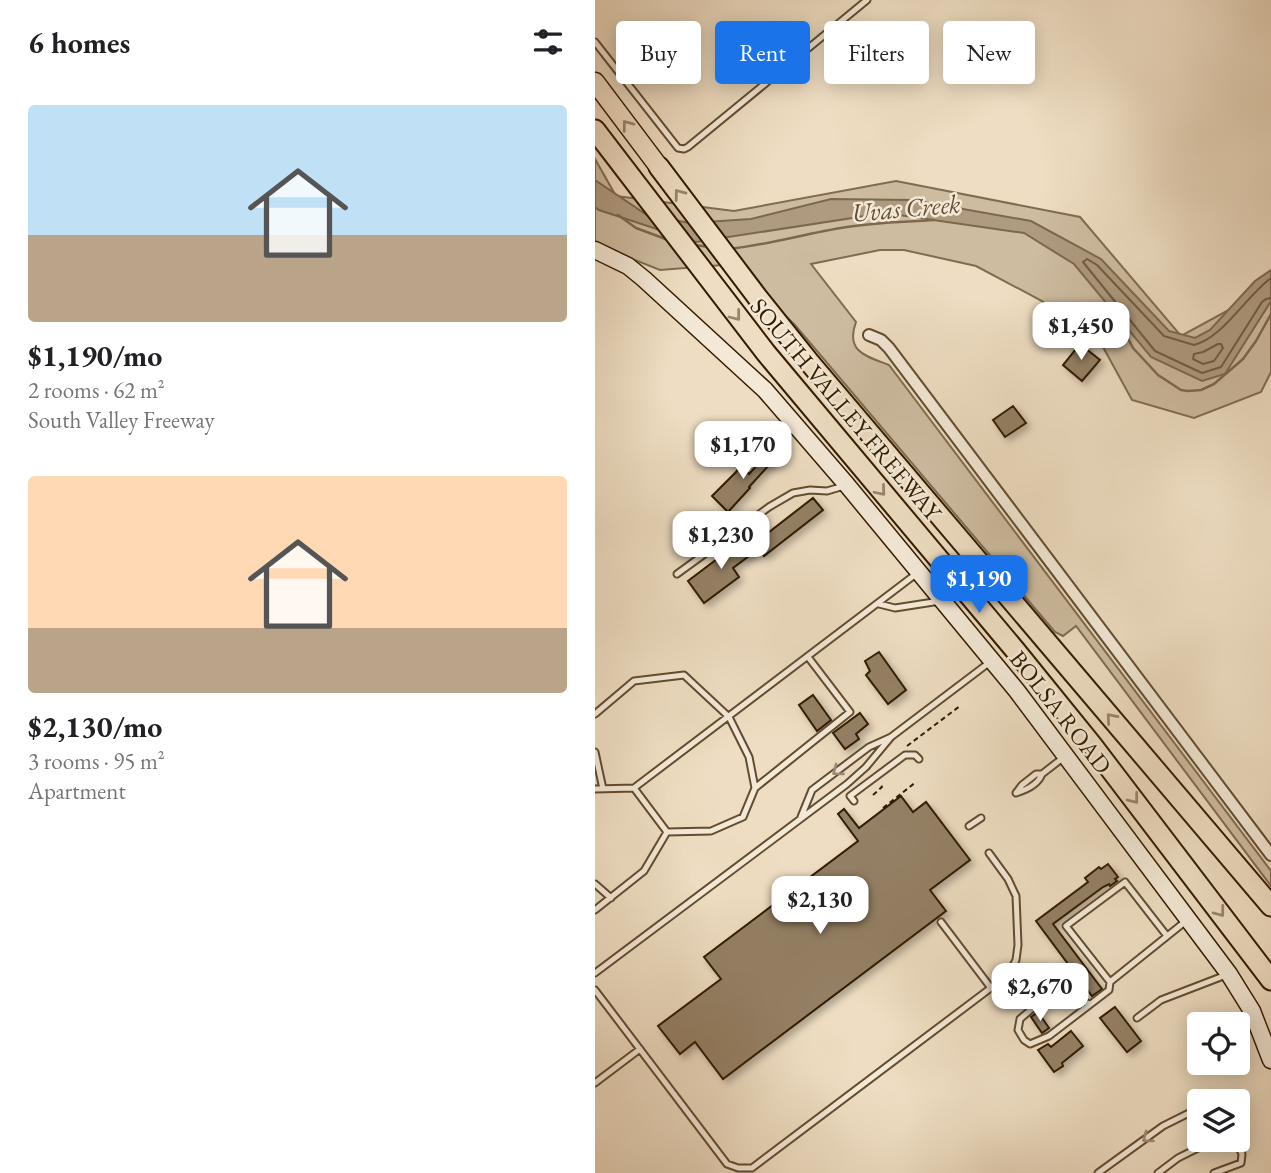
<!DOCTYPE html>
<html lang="en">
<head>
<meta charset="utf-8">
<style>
	body { margin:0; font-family:"EB Garamond",serif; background:#f6f6f6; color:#202124; height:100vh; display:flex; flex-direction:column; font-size:26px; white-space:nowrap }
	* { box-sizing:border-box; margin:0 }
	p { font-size:23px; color:#757577 }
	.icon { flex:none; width:38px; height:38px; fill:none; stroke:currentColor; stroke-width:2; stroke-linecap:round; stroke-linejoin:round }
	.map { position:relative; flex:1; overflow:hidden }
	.sheet { display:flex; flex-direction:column; background:#fff; width:595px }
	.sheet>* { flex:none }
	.hud { position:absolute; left:21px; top:21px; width:550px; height:63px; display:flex; gap:14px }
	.fabs { position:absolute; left:592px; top:1012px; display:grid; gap:14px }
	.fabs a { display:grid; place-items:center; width:63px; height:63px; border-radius:7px; background:#fff; box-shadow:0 4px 18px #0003; font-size:35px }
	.price { position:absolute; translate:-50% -60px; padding:0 16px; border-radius:14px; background:#fff; color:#222; font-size:23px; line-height:46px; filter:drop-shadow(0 2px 4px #0008) }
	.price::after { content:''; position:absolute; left:50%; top:42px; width:21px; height:16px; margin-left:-10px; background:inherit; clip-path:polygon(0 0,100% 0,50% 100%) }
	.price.selected { background:#1a73e8; color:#fff }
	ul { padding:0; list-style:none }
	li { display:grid; align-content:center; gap:14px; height:371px; padding:0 28px }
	li span { display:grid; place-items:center; height:217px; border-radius:7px; color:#555 }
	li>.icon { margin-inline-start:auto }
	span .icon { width:126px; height:126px; fill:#fffc; stroke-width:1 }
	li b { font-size:30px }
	h2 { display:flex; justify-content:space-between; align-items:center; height:84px; padding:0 28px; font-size:30px }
	.chip { padding:0 24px; border-radius:7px; background:#fff; box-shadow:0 4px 18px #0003; font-size:24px; line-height:63px }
	.chip.selected { background:#1a73e8; color:#fff }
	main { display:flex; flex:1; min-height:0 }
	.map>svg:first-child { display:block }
	.green { fill:#cebca1; stroke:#806c50; stroke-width:2 }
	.water { fill:#ae9b80; stroke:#7d684d; stroke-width:2 }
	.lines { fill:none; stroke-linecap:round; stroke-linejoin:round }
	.shore { stroke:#705b40; stroke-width:2 }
	.stream { stroke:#7d684d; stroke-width:2.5 }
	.building { fill:#948065; stroke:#331b00; stroke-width:2; filter:url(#shadow) }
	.service-casing { stroke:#624c30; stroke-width:9 }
	.minor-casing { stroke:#624c30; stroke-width:14 }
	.secondary-casing { stroke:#331b00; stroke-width:19 }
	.trunk-casing { stroke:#331b00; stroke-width:21 }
	.motorway-casing { stroke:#331b00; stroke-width:23 }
	.path { stroke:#331b00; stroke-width:2; stroke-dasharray:5 3.5; stroke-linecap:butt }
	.service { stroke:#f4e9d7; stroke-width:5 }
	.minor { stroke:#f4e9d7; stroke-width:10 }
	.secondary { stroke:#f4e9d7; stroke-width:16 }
	.trunk { stroke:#eeddc2; stroke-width:18 }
	.motorway { stroke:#eeddc2; stroke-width:19 }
	.oneway { stroke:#9a866b }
	.oneway2 { stroke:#9d8c76 }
	.labels { text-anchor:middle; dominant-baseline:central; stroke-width:5; stroke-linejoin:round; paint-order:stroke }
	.street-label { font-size:24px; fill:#331b00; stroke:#f4e9d7 }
	.water-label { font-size:26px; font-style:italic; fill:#644e33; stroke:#f4e9d7 }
</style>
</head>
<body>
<main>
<section class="sheet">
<h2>6 homes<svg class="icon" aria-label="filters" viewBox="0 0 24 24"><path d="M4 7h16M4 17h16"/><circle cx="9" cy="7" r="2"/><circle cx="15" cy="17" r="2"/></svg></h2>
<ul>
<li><span style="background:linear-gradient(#bfe0f5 60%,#b9a48a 0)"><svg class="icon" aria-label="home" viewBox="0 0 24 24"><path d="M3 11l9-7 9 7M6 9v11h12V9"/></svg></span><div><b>$1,190/mo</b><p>2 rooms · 62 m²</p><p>South Valley Freeway</p></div></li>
<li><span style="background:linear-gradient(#ffd9b3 70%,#b9a48a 0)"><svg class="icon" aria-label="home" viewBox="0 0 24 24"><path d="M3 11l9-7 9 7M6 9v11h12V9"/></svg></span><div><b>$2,130/mo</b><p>3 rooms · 95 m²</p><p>Apartment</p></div></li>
</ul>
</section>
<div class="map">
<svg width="676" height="1173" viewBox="0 0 676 1173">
	<defs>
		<filter id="shadow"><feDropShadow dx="4" dy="4" stdDeviation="3.5" flood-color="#0004"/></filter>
	</defs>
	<rect width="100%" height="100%" fill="#eeddc2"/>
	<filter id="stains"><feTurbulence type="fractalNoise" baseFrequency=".00286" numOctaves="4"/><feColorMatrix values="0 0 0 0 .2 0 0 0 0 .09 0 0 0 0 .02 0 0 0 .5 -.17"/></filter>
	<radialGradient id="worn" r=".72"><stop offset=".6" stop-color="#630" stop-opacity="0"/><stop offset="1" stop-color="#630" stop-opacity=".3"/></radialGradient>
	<path class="green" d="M0 159 21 196 139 211 301 181 485 217 586 336 676 287V372L666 392 599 418 537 400 508 347 447 301 381 266 309 250H285L216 264 261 322C250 352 271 356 294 365L676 871V886L481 626 468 636 460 632 200 325 177 303 128 265 65 270 0 244Z"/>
	<path class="water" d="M0 180 52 215 95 223 156 219 236 199 317 200 436 221 506 259 574 331 600 338 615 330 660 281 676 270V301L630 374 607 381 556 357 479 264 429 233 290 213 101 242 4 210 0 207Z"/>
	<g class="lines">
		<path class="shore" d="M676 278C651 296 628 338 599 345L569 336 502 265 492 259 488 262 560 351 607 373 626 367 667 302 671 299 676 298
			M623 344H626L628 348 619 361 608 364 598 359 599 354 608 352Z"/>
		<path class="stream" d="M23 215 41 228 76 241
			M100 245 114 247
			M134 249C174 245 212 233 252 227 281 222 310 222 339 220
			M519 312 538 348 563 375 586 390 593 391 606 390 619 384 648 359 661 341 676 314"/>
	</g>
	<path class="building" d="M485 344 505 360 487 381 468 365Z
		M418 406 431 423 410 437 398 420Z
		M177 446 185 453 154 487 155 488 133 512 117 496 141 472 145 466 154 474 164 463 162 462Z
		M218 498 228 510 169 556 160 543Z
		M151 537 162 550 138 568 144 577 109 603 93 581Z
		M284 652 311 690 293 704 271 675 275 671 270 661Z
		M218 695 236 720 222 731 204 705Z
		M265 713 273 724 261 734 264 739 250 749 238 733Z
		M306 796 318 812 331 802 375 860 335 890 351 911 128 1079 100 1042 85 1054 63 1026 126 979 109 957 263 841 243 814 249 809 264 828Z
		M513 864 523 877 520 879 522 881 515 886 514 884 508 887 458 924 507 989 497 996 441 921 493 882 490 878 504 867 506 869Z
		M520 1007 546 1041 532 1052 505 1018Z
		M443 1012 454 1028 447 1033 436 1017Z
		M476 1031 488 1046 467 1063 468 1066 459 1072 443 1050 453 1044 456 1047Z"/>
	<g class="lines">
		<g class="service-casing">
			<path id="service" d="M0 42 83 148 89 149 93 147 272 0
				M82 574 174 507 198 493 215 490 232 491 249 486
				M284 604 300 608 345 601
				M0 714 39 681 89 675 134 717 154 757 160 788 148 817 116 831 72 832
				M0 752 8 789
				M441 774H447C443 785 431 790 421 793L427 785Z
				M447 774 469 757
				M160 788 255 712 213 657
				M0 789 39 788 321 574
				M259 801 255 796 310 755H320L324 759
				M206 817 217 790 274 747 296 737 395 662
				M374 826 386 818
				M0 884 16 898
				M0 910 49 871 72 832 39 788
				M346 922 396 988
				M572 936 530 882 471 926 515 982 591 921
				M0 973 252 784 271 767 296 737
				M0 990 132 1164 143 1168H157L413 975 421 960 423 945 421 896 413 879 394 853
				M495 1004 458 991 425 1019 423 1030 429 1040 435 1044 454 1036 514 990 515 982
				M542 1018 566 1000 631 975
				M0 1083 45 1049
				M503 1173 568 1126 604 1108
				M563 1173 583 1158 621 1139
				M619 1173 646 1163 647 1154 640 1139"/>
		</g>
		<g class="minor-casing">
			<path id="minor" d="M274 335 286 340 294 348 676 855"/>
		</g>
		<g class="secondary-casing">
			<path id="secondary" d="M0 250 33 266 49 279 170 390 252 485 422 691 634 974 657 1011 676 1060"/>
		</g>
		<g class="trunk-casing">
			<path id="trunk" d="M0 82 64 167"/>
		</g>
		<g class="motorway-casing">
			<path id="motorway" d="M0 130 171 353 420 650 497 745 676 980
				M64 167 163 298 215 363 676 906"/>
		</g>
		<path class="path" d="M312 746 365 706
			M278 795 287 787 285 784
			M288 808 321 782"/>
		<use href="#service" class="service"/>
		<use href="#minor" class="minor"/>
		<use href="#secondary" class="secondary"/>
		<use href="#trunk" class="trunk"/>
		<use href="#motorway" class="motorway"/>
	</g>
	<defs><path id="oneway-chevron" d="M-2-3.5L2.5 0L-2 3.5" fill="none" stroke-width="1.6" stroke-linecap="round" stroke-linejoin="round" transform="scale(1.75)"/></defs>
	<g class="oneway">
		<use href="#oneway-chevron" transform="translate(32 125) rotate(-127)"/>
		<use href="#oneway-chevron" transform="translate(84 194) rotate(-127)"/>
		<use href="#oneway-chevron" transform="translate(141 316) rotate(52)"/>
		<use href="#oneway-chevron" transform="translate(286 491) rotate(50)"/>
		<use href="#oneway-chevron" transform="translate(516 718) rotate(-131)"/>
		<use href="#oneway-chevron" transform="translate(539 799) rotate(52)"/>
		<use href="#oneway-chevron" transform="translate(625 912) rotate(53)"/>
	</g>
	<g class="oneway2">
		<use href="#oneway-chevron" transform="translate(242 771) rotate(143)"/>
		<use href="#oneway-chevron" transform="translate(552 1138) rotate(144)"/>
	</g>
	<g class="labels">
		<g class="street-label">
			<text transform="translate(251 409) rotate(50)">SOUTH VALLEY FREEWAY</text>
			<text transform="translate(466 712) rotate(52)">BOLSA ROAD</text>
		</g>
		<g class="water-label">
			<text transform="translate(311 208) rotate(-5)">Uvas Creek</text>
		</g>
	</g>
	<rect width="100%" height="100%" filter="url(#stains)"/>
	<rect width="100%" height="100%" fill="url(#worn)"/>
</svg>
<div class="fabs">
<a><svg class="icon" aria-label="locate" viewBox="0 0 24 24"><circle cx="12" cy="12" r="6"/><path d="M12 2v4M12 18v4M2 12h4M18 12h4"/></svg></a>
<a><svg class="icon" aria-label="layers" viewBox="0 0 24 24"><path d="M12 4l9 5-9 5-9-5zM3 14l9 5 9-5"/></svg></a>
</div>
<b class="price" style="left:486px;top:362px">$1,450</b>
<b class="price" style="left:148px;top:481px">$1,170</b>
<b class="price" style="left:126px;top:571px">$1,230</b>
<b class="price selected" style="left:384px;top:615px">$1,190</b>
<b class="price" style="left:225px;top:936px">$2,130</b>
<b class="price" style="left:445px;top:1023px">$2,670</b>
<div class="hud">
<a class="chip">Buy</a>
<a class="chip selected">Rent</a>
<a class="chip">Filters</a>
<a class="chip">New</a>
</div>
</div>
</main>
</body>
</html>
